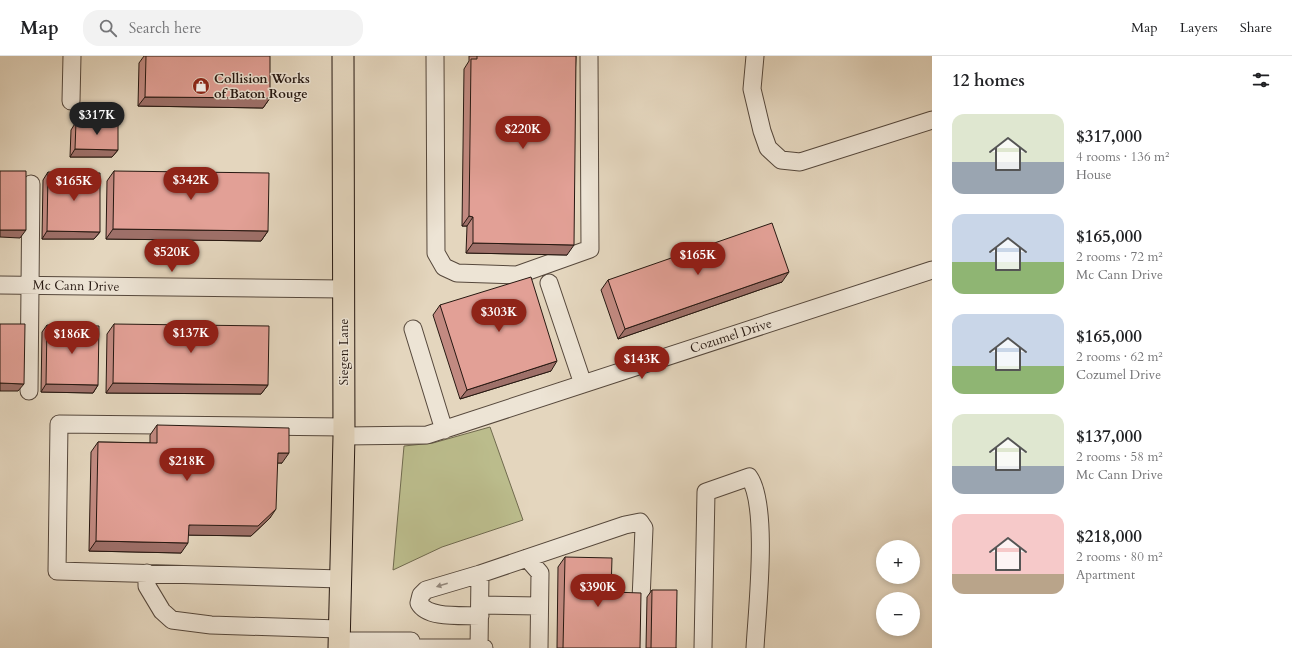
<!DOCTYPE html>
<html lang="en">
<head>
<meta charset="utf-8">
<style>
	body { margin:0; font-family:Cardo,serif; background:#f2f2f2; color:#202124; height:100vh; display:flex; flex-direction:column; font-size:15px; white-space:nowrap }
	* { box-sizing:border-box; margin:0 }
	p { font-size:13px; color:#757577 }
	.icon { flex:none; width:22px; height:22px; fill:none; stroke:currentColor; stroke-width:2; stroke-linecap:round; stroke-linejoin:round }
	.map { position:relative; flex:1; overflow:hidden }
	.sheet { display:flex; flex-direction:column; background:#fff; width:360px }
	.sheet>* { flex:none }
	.buttons { position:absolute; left:876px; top:484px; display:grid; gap:8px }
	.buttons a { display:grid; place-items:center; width:44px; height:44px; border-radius:50%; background:#fff; box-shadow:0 2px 6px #0003; font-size:20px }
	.price { position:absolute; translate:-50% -34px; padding:0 9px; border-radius:14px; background:#8f2418; color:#fff; font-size:13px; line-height:26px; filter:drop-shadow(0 1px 2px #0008) }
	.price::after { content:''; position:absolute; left:50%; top:24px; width:12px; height:9px; margin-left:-6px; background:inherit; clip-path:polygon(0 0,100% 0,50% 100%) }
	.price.on { background:#222; color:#fff }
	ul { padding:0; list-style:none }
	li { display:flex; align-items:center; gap:12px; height:100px; padding:0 20px }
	li span { display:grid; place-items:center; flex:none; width:112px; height:80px; border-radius:12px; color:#555 }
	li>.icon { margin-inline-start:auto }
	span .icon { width:48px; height:48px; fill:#fffc; stroke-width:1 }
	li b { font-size:17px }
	h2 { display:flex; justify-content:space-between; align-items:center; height:48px; padding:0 20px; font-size:17px }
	header { display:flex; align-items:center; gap:24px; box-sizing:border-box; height:56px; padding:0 20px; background:#fff; border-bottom:1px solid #e0e0e0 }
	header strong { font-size:19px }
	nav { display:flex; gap:22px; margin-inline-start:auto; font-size:14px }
	.search { width:280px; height:36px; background:#f2f2f2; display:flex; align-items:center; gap:10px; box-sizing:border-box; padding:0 14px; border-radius:16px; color:#757577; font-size:15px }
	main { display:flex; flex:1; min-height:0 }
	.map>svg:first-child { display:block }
	.green { fill:#bbbc8c; stroke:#706a4e }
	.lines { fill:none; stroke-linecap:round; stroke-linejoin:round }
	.minor-casing { stroke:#56483c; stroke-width:19 }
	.major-casing { stroke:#261811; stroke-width:23 }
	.minor { stroke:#ede4d5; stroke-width:17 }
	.major { stroke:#e4d6be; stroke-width:21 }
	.wall { fill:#c28a81; stroke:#261811 }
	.shaded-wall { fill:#9e7069; stroke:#261811 }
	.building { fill:#e2a096; stroke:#261811 }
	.oneway { fill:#93887d }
	.labels { text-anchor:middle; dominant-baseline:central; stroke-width:3; stroke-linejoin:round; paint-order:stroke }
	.poi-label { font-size:13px; font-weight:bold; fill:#261811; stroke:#ede4d5; text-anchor:start }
	.street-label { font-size:13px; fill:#261811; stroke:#ede4d5 }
</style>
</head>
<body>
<header>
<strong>Map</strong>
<div class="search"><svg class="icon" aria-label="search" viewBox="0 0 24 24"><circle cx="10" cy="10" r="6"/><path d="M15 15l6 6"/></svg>Search here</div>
<nav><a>Map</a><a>Layers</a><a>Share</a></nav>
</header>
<main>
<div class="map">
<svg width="932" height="592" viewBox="0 0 932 592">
	<rect width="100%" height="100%" fill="#e4d6be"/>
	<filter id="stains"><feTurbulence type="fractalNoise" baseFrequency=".005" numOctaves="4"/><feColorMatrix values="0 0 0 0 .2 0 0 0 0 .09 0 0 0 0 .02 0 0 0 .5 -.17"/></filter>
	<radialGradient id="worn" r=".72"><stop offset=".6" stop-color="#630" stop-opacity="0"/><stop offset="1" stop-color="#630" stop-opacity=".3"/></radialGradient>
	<path class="green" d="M490 371 523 464 442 491 393 514 404 390 433 387Z"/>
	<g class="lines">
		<g class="minor-casing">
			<path id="minor" d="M435 0 436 197 444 211 457 217 517 219 590 193 589 0
				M755 0 752 33 762 75 768 92 781 104 800 106 932 64
				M71 45 72 0
				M549 227 583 328
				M0 229 343 233
				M413 273 444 374
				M29 335 31 128
				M344 380 427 379 932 214
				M527 502 540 517 539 592
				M147 517V530L162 555 172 564 211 569 339 573
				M341 523 57 515 59 368 344 371
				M480 549 539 550
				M480 560C462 559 428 563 419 547L421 539 426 534 480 518
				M339 585H411V592
				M411 592H484
				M479 592 480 518 625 469 640 466 644 472 639 592
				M703 592 706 436 749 421C769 449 757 555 755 592"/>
		</g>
		<g class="major-casing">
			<path id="major" d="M339 592 344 380 343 0"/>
		</g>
		<use href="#minor" class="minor"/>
		<use href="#major" class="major"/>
	</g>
	<path class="wall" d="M144 0H146L270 42 263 52 138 50 139 7Z
		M469 0H576L567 199 466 197 467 170H462L464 13 469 5Z
		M76 66 118 94 112 101H70L71 74Z
		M114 115 268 175 261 185 106 183 107 125Z
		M48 116 100 176 94 183H42L43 124Z
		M608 224 782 226 618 283 601 234Z
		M440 249 551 315 460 343 433 259Z
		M114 268 268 329 261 338 106 337 107 278Z
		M47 269 98 329 93 337 41 336 42 276Z
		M157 369 282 407H277L270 462 251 480 188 479 181 497 89 495 91 396 98 386 150 387V379Z
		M565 501 611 536 640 592H557L558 511Z
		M652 534 676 592H646L647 541Z"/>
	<path class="shaded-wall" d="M145 41 270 42 263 52 138 50Z
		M75 93 118 94 112 101H70Z
		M469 160 473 161 467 170H462Z
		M113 173 268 175 261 185 106 183Z
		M0 174H26L20 182 0 181Z
		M47 175 100 176 94 183H42Z
		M473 187 574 189 567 199 466 197Z
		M789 216 782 226 618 283 625 273Z
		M557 305 551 315 460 343 467 334Z
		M0 327 24 328 18 335H0Z
		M113 327 268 329 261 338 106 337Z
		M46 328 98 329 93 337 41 336Z
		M278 397H289L282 407H271Z
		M276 453 270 462 251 480 182 479 189 469Z
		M96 485 188 487 181 497 89 495Z"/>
	<path class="building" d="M146 0H270V42L145 41Z
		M477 0H576L574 189 473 187V161L469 160 471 3H477Z
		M76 66 118 67V94L75 93Z
		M0 115H26V174H0Z
		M114 115 269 117 268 175 113 173Z
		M48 116 100 117V176L47 175Z
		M772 167 789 216 625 273 608 224Z
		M531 221 557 305 467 334 440 249Z
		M0 268H25L24 328 0 327Z
		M114 268 269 270 268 329 113 327Z
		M47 269 99 270 98 329 46 328Z
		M157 369 289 372V397H278L276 453 258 470 189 469 188 487 96 485 98 386 157 387Z
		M565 501 612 502 611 536 641 537 640 592H563Z
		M652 534H677L676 592H651Z"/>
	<defs><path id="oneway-solid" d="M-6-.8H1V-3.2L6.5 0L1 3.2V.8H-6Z"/></defs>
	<use class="oneway" href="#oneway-solid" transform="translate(442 529) rotate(163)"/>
	<defs>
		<g id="shop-disc" transform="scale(0.9)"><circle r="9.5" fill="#8f2418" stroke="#ede4d5"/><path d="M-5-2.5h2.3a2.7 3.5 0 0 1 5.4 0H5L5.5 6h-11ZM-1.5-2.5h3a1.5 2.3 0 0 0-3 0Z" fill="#fff"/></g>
	</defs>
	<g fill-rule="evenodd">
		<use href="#shop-disc" x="201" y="30"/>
	</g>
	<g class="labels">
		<g class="poi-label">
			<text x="214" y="23">Collision Works<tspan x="214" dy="15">of Baton Rouge</tspan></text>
		</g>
		<g class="street-label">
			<text transform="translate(76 230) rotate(1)">Mc Cann Drive</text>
			<text transform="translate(731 280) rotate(-18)">Cozumel Drive</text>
			<text transform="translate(344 296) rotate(-90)">Siegen Lane</text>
		</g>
	</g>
	<rect width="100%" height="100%" filter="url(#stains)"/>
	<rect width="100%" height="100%" fill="url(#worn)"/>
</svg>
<div class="buttons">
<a>+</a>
<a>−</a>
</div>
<b class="price on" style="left:97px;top:80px">$317K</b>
<b class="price" style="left:523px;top:94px">$220K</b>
<b class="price" style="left:191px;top:145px">$342K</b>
<b class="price" style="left:74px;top:146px">$165K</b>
<b class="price" style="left:172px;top:217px">$520K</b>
<b class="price" style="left:698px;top:220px">$165K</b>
<b class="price" style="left:499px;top:277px">$303K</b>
<b class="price" style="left:191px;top:298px">$137K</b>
<b class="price" style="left:72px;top:299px">$186K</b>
<b class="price" style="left:642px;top:324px">$143K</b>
<b class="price" style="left:187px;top:426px">$218K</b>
<b class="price" style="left:598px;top:552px">$390K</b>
</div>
<section class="sheet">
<h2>12 homes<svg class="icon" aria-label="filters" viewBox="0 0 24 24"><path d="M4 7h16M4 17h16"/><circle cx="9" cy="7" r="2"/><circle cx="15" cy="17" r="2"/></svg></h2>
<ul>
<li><span style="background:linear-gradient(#dfe7d0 60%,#9aa5b1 0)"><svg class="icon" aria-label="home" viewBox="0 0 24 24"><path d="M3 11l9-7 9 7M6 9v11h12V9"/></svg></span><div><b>$317,000</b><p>4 rooms · 136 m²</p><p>House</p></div></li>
<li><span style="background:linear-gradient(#c9d6e8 60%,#8fb573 0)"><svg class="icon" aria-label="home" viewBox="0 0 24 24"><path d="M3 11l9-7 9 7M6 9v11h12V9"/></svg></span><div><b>$165,000</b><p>2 rooms · 72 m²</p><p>Mc Cann Drive</p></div></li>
<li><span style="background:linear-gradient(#c9d6e8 65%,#8fb573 0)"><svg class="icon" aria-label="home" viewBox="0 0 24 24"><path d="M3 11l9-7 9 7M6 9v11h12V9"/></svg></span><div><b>$165,000</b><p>2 rooms · 62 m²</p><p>Cozumel Drive</p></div></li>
<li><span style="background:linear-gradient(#dfe7d0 65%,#9aa5b1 0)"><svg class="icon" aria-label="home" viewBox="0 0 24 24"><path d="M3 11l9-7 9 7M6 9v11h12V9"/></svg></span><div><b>$137,000</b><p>2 rooms · 58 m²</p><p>Mc Cann Drive</p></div></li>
<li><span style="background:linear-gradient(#f6c9c9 75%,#b9a48a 0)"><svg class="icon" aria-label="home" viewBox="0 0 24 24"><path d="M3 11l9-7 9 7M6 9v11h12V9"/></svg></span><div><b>$218,000</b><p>2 rooms · 80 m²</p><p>Apartment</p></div></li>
</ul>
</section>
</main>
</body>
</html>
